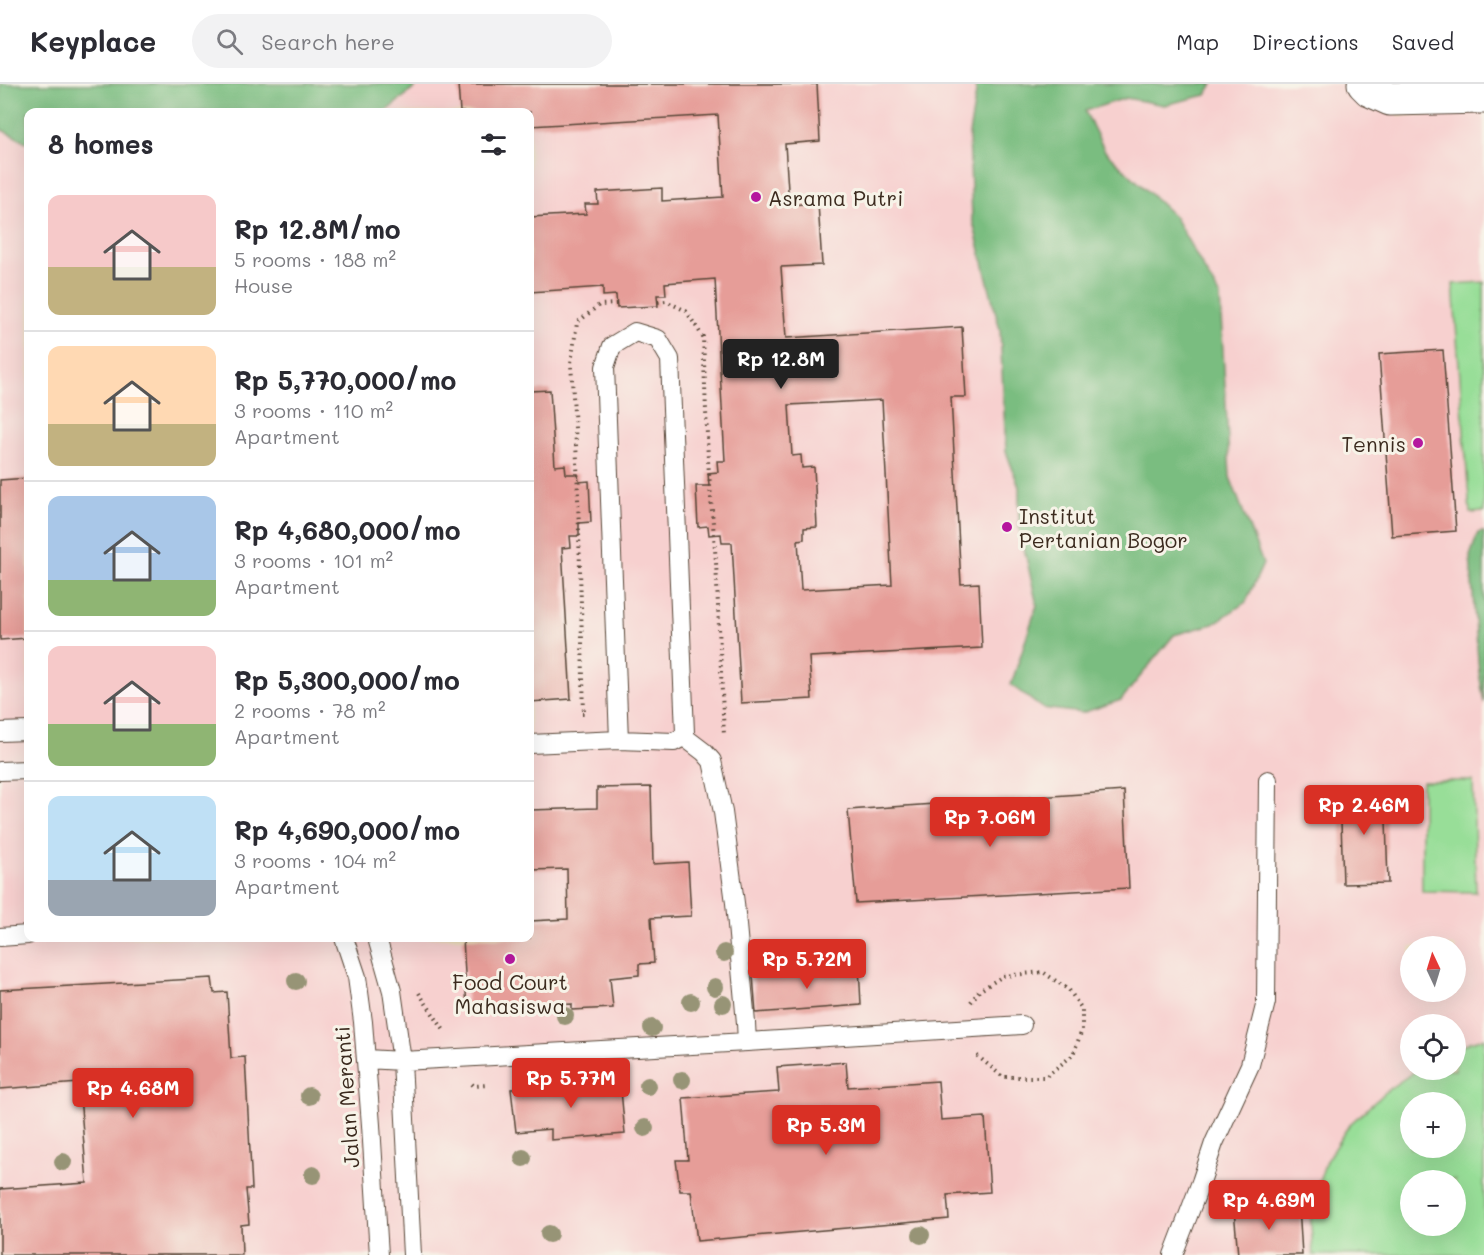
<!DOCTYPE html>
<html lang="en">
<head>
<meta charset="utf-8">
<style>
	body { margin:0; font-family:Mali,sans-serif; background:#f2f2f3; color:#2b2b33; height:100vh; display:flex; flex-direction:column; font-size:22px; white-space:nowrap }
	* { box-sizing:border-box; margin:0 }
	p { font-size:20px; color:#7c7c81 }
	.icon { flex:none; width:33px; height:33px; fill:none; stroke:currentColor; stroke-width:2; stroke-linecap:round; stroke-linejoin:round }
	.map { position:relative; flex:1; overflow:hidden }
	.sheet { position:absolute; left:24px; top:24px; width:510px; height:834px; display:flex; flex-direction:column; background:#fff; border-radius:12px; box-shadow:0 6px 24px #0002 }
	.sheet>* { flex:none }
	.needle { width:39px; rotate:356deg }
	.fabs { position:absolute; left:1400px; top:852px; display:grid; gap:12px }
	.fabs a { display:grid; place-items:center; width:66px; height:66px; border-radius:50%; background:#fff; box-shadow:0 6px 24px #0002; font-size:30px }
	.price { position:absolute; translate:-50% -51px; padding:0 14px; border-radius:6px; background:#d93025; color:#fff; font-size:20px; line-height:39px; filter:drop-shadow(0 2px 3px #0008) }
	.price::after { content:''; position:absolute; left:50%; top:36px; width:18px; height:14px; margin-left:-9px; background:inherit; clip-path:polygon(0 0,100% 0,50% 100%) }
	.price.on { background:#222; color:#fff }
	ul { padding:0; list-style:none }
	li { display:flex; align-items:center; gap:18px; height:150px; padding:0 24px }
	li+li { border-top:2px solid #e1e1e2 }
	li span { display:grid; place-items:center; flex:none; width:168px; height:120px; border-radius:12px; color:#555 }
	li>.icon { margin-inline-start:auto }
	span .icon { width:72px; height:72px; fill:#fffc; stroke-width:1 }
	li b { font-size:26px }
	h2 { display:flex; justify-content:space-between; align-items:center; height:72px; padding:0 24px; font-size:26px }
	header { display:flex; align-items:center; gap:36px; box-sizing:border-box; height:84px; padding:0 30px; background:#fff; border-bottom:2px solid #e1e1e2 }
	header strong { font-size:28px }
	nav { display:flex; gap:33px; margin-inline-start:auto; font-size:21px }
	.search { width:420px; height:54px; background:#f2f2f3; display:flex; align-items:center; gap:15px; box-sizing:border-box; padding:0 21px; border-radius:33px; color:#7c7c81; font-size:22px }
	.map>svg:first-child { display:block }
	.built { fill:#f7d0cf; fill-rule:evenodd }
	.green { fill:#98de98; stroke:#6a845b; stroke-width:1.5; fill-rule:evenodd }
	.forest { fill:#7abd80; stroke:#5a744f; stroke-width:1.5 }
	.building { fill:#e69d98; fill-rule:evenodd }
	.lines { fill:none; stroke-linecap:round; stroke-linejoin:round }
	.service-casing { stroke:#564536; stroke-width:20 }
	.tertiary-casing { stroke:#564536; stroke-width:35 }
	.path { stroke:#564536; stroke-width:4; stroke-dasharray:1.5 4.5; stroke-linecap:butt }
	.service { stroke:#fff; stroke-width:18 }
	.tertiary { stroke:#fff; stroke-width:33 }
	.tree { fill:#979476 }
	.poi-dot { fill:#b5179e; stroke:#f7f3e8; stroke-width:2 }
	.labels { text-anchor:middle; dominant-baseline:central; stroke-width:6; stroke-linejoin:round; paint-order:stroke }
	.poi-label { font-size:21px; fill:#3b2a1e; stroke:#f7f3e8; text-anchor:start }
	.street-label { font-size:21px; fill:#3b2a1e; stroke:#f7f3e8 }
</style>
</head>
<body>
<header>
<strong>Keyplace</strong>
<div class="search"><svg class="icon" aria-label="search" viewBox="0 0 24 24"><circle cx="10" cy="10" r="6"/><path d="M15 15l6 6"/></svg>Search here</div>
<nav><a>Map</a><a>Directions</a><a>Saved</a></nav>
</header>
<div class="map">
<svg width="1484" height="1171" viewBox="0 0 1484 1171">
	<rect width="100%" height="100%" fill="#f7f3e8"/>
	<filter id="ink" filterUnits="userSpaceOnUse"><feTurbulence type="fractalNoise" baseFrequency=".0167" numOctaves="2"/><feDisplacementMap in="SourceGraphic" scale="12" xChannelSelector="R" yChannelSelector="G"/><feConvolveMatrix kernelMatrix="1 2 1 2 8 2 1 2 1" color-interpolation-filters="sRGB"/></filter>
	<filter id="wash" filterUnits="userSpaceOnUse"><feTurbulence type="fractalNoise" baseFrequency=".008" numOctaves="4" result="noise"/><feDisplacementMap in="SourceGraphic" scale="24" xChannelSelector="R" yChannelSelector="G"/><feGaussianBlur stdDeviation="1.35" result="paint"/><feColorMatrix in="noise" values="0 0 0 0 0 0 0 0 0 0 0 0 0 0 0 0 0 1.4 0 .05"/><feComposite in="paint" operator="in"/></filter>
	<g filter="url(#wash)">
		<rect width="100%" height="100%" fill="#ecdebc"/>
		<path class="built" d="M0 0H1360L1399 32 1484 28V1171H0ZM28 28H530V854H28ZM1410 862H1455V908H1410ZM1410 940H1455V986H1410ZM1410 1018H1455V1064H1410ZM1410 1096H1455V1142H1410Z"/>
		<path class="green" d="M1484 198V428L1470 429 1453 200Z
			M1422 697H1473L1476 808 1422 807Z
			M1484 954V1171H1313L1310 1125 1326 1077 1349 1041 1389 1005 1417 986H1455V966L1470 958ZM1410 1018H1455V1064H1410ZM1410 1096H1455V1142H1410Z"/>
		<path class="forest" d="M0 0H418L417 2 385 28H28V59L0 45Z
			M975 0H1213L1206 11 1164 21 1126 14 1085 27 1105 67 1174 132 1220 213 1230 393 1263 480 1246 518 1213 540 1174 551 1121 616 1082 629 1042 624 1011 601 1037 521 1019 442V403L1006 367 1000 246 972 134 969 50 976 9Z
			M1484 448V619L1479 588 1470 472 1478 449Z"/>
		<g id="blocks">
			<path class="building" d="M458 0H817L820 57 785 60 789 121 818 119 822 181 781 183 786 254 962 243 966 313H951L961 500 979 499 982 564 809 573 812 615 741 619 732 459H722L721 450 709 451 708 442 698 443 696 402H709L708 389 718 388 717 377H725L715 195 665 199 666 211H657L658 222 617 224 616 211 603 212V203L530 208V133L586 130 585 120H598L597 108 662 104V117L723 113 718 31 530 42V28H460ZM882 316 892 501 801 506 798 456 804 455V444L817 443 814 383 802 384 801 371 792 372 789 321Z
				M1443 266 1456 447 1392 452 1379 270Z
				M550 306 555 382 565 381 566 390H578L579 398 589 397 591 438 579 439V452H570L571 463 562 464 571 615 530 618V307Z
				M28 394V554L0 556V396Z
				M651 703 653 780 688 778 691 832 651 834 654 879 639 880V891L610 894 613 924 572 926V920L467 925 463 854H530V837L568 835 567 785 530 786V726L597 724V704Z
				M1385 704 1388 799 1343 800 1340 706Z
				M1124 707 1129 804 856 819 848 726Z
				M859 882 861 921 756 929 753 891Z
				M212 894 214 909 227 908 231 974 245 973 252 1105H246L249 1140 241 1141 242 1171H0V1105L87 1099 79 999 0 1005V906Z
				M846 978 848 1003 938 997 941 1036 985 1033 990 1108 947 1111 949 1135 697 1157 691 1107H680L676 1076H688L683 1014 779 1008 777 983Z
				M620 995 625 1050 551 1056V1045L516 1048 511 1005Z
				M1299 1121 1302 1171H1238L1234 1126Z"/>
		</g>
	</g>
	<g filter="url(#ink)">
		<use href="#blocks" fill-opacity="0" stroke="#564536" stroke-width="1.5"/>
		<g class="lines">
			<g class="service-casing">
				<path id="service" d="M0 648 28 647
					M683 652 704 668 712 677 723 728 735 819 746 939 747 958
					M530 660 619 656 674 658 681 654 685 649 670 275 658 255 635 248 612 262 605 283 619 656
					M0 687 28 686
					M0 853 28 851
					M344 854 357 893 363 938 371 1041 379 1171
					M377 854 392 907 402 977 412 1171
					M366 975 402 977 747 958 1022 941
					M1173 1171 1201 1098 1214 1059 1250 981 1266 918 1268 696"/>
			</g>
			<g class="tertiary-casing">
				<path id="tertiary" d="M1364 0 1370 6 1390 15 1484 13"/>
			</g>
			<path class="path" d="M658 218 666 217 686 227 703 253 708 376 716 478 724 652
				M582 630H584L577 377 571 279 577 239 599 221 617 220
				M419 909 445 948
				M971 918 979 907 1003 892 1043 888 1069 906 1082 925V946L1073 971 1045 993H1003L975 970
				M472 1000 474 1002 488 1001"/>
			<use href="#service" class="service"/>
			<use href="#tertiary" class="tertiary"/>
		</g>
		<g class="tree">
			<circle cx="724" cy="869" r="9"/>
			<circle cx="296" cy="897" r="9"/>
			<circle cx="715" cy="903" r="9"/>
			<circle cx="691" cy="918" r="9"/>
			<circle cx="723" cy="920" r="9"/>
			<circle cx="565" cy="932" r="9"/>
			<circle cx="652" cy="944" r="9"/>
			<circle cx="682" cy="996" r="9"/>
			<circle cx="648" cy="1002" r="9"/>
			<circle cx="309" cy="1012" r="9"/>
			<circle cx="645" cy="1044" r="9"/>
			<circle cx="523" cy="1074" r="9"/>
			<circle cx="63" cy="1078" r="9"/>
			<circle cx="313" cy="1091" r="9"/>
			<circle cx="549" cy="1150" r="9"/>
			<circle cx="921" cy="1151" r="9"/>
		</g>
	</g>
	<g class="poi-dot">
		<circle cx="756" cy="113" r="6"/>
		<circle cx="1418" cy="359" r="6"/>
		<circle cx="1007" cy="443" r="6"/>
		<circle cx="510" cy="875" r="6"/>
	</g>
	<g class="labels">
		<g class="poi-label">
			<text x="768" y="113">Asrama Putri</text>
			<text x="1406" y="359" text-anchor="end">Tennis</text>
			<text x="1019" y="431">Institut<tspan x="1019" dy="24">Pertanian Bogor</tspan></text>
			<text x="510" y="897" text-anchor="middle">Food Court<tspan x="510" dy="24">Mahasiswa</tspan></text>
		</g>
		<g class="street-label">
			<text transform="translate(346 1013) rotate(-94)">Jalan Meranti</text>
		</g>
	</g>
</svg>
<div class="fabs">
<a><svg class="needle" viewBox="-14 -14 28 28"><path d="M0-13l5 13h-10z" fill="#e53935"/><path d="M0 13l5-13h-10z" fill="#7c7c81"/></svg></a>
<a><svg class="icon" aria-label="locate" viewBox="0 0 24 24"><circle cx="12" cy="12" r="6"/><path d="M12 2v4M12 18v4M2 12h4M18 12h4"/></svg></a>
<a>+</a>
<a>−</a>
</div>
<b class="price on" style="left:781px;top:306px">Rp 12.8M</b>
<b class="price" style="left:1364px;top:752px">Rp 2.46M</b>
<b class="price" style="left:990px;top:764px">Rp 7.06M</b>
<b class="price" style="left:807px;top:906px">Rp 5.72M</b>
<b class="price" style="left:571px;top:1025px">Rp 5.77M</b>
<b class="price" style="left:133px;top:1035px">Rp 4.68M</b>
<b class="price" style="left:826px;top:1072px">Rp 5.3M</b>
<b class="price" style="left:1269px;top:1147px">Rp 4.69M</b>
<section class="sheet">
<h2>8 homes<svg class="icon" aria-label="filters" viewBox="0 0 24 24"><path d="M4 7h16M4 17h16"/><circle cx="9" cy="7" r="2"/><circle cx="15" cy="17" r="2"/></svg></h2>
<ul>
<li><span style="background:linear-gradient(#f6c9c9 60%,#c2b280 0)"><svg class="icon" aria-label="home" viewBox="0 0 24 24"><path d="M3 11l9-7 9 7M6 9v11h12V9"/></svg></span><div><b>Rp 12.8M/mo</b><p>5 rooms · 188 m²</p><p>House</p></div></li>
<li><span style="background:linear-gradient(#ffd9b3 65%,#c2b280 0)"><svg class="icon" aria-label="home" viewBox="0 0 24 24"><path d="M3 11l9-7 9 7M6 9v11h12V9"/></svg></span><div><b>Rp 5,770,000/mo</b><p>3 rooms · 110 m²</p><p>Apartment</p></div></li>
<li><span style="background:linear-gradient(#a9c7e8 70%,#8fb573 0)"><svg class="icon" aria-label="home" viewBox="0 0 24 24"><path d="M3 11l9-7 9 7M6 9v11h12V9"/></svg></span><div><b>Rp 4,680,000/mo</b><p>3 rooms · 101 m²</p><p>Apartment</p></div></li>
<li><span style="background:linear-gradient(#f6c9c9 65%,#8fb573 0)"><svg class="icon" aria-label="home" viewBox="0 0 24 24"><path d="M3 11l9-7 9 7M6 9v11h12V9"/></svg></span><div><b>Rp 5,300,000/mo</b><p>2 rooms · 78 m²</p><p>Apartment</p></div></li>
<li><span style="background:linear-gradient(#bfe0f5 70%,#9aa5b1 0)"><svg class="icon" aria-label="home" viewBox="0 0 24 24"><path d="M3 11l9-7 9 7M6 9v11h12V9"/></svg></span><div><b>Rp 4,690,000/mo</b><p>3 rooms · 104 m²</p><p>Apartment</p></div></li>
</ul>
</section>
</div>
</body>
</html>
